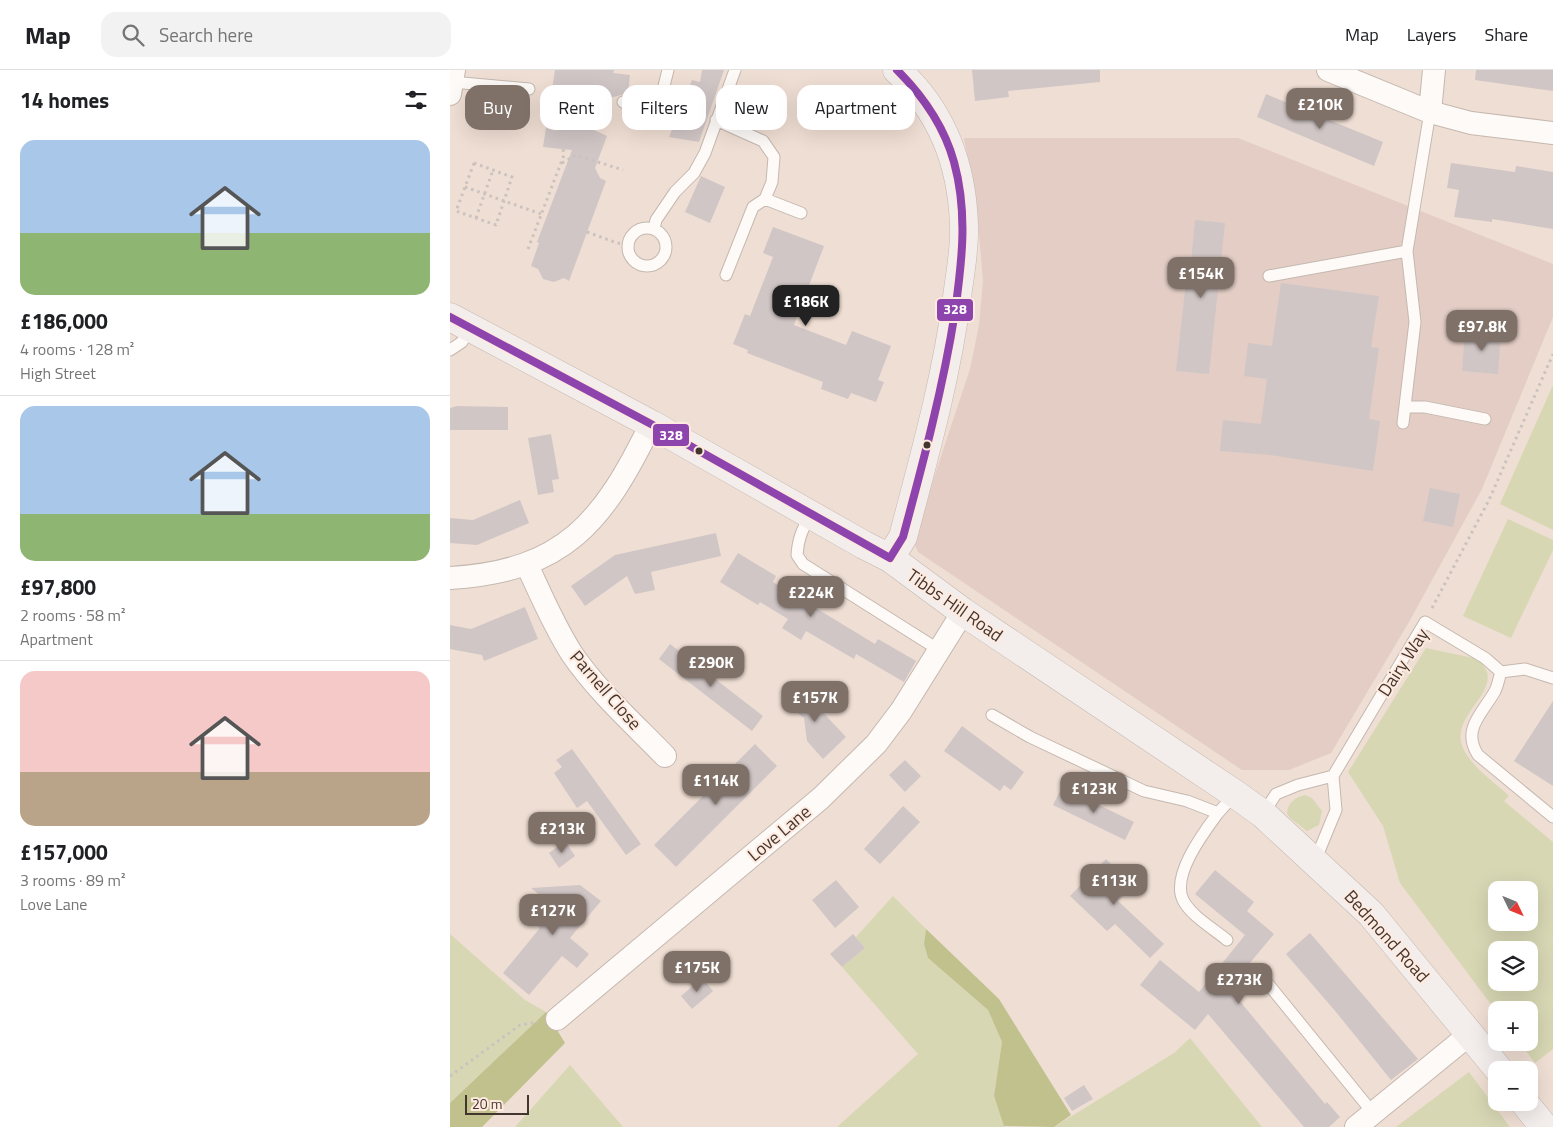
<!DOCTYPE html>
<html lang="en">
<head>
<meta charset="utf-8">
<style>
	body { margin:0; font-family:"Titillium Web",sans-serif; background:#f2f2f2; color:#202124; height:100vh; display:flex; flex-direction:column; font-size:19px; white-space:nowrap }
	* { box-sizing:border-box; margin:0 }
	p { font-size:16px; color:#757577 }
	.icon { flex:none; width:28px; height:28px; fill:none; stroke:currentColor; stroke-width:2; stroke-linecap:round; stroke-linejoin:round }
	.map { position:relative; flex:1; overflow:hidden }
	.side { display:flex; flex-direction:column; background:#fff; width:450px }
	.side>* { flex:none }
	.banner { position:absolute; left:15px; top:15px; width:475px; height:45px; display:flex; gap:10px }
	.needle { width:32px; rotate:133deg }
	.fabs { position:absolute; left:1038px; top:811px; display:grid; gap:10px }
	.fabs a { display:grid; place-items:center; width:50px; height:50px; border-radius:10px; background:#fff; box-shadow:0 5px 20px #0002; font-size:25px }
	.scale { position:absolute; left:15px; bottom:12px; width:64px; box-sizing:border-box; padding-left:5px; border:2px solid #43362e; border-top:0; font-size:14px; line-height:18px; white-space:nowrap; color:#43362e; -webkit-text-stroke:4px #feeadf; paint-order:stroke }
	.price { position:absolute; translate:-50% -42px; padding:0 11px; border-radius:10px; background:#7f7168; color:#fff; font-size:16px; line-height:32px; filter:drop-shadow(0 1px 2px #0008) }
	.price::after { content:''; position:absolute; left:50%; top:30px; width:15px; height:11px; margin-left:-8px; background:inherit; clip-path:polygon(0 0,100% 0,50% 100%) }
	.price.on { background:#222; color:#fff }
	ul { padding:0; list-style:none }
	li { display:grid; align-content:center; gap:10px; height:265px; padding:0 20px }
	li+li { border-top:1px solid #e0e0e0 }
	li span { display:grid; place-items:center; height:155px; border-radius:15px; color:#555 }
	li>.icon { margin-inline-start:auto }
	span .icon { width:90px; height:90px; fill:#fffc; stroke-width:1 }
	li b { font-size:21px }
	h2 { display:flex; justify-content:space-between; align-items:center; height:60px; padding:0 20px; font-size:21px }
	.pill { padding:0 18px; border-radius:15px; background:#fff; box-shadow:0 5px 20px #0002; font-size:18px; line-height:45px }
	.pill.on { background:#7f7168; color:#fff }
	header { display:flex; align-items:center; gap:30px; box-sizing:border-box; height:70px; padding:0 25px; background:#fff; border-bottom:1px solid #e0e0e0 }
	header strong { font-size:24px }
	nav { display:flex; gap:28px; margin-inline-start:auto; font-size:18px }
	.search { width:350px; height:45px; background:#f2f2f2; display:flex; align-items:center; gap:12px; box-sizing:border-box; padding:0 18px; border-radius:15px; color:#757577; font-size:19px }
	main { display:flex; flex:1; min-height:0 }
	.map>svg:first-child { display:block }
	.education { fill:#e3cdc5 }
	.green { fill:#d7d7b4; fill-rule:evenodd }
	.forest { fill:#c0c18d }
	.building { fill:#d1c6c6 }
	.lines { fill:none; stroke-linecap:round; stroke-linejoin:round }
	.lane-casing { stroke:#c5b8af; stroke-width:13 }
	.street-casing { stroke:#c5b8af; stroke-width:24 }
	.secondary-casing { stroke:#c5b8af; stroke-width:29 }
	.path { stroke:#cac2bf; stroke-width:3; stroke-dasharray:2.5 4; stroke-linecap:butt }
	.lane { stroke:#fdfaf8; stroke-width:11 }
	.street { stroke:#fdfaf8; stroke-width:22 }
	.secondary { stroke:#f3eeec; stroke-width:28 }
	.bus-1-casing { stroke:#feeadf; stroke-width:11 }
	.bus-1 { stroke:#8e44ad; stroke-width:8 }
	.bus-dot { fill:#43362e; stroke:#feeadf; stroke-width:2 }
	.labels { text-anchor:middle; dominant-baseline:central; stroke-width:4; stroke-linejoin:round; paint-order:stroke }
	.street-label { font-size:18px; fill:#43362e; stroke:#feeadf }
	.line-badge { stroke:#feeadf; stroke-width:2 }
	.badge-label { font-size:14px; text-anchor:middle; font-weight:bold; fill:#fff }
</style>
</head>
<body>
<header>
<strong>Map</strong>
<div class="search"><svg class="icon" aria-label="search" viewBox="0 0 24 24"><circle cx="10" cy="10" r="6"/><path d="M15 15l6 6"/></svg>Search here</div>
<nav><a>Map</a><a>Layers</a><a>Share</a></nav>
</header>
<main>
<section class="side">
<h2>14 homes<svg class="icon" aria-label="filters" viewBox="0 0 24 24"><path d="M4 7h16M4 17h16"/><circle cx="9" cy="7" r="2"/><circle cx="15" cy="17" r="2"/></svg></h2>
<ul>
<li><span style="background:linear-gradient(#a9c7e8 60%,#8fb573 0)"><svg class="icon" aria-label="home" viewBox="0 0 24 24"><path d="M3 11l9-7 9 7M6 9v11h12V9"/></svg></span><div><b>£186,000</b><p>4 rooms · 128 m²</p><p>High Street</p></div></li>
<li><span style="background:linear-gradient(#a9c7e8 70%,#8fb573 0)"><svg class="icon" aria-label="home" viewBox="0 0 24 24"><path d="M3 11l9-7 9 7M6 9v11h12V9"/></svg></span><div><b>£97,800</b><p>2 rooms · 58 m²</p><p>Apartment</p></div></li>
<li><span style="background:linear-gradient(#f6c9c9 65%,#b9a48a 0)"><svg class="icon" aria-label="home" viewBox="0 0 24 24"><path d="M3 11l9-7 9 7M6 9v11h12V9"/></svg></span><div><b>£157,000</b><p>3 rooms · 89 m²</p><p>Love Lane</p></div></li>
</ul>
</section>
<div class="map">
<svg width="1103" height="1057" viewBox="0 0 1103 1057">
	<rect width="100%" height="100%" fill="#efded3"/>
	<path class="education" d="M514 68H788L1103 194V247L1032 419 959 552 881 683 839 700H792L468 482 463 471 520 299 529 255 533 211 527 140Z"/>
	<path class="green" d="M1103 315V460L1050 434Z
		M1058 449 1103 470V480L1061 568 1013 546Z
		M976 578 1028 589C1031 593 1035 597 1037 602 1044 628 996 650 1015 682 1025 699 1045 713 1059 726L1054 731 1103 772V979L1085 993 1070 973 1079 972V940L1046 941 950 813 933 756 898 702ZM1046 820H1079V852H1046ZM1046 880H1079V912H1046Z
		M855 725 862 728 872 741 869 755 857 761 840 748 837 743C838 732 846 727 855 725Z
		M443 826 476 859 474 874 478 888 538 940 552 972 544 1026 555 1057H387L468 984 392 897 415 878 406 867Z
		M0 864 75 930 96 942 0 1033Z
		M740 968 812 1057H604L724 983Z
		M120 995 173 1057H65Z
		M1019 1002 1060 1057H946Z"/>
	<path class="forest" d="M476 859 549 929 621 1045 604 1057 554 1056 544 1026 552 972 538 940 478 888 474 874Z
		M96 942 115 973 32 1057H0V1033Z"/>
	<path class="building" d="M105 0H164L163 3 180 5 178 23 156 29 153 54 144 53 142 59 157 66 145 98 150 108 156 111 119 211 114 208 104 212 93 209 88 199 81 196 89 173 87 172 122 80 93 77Z
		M252 0H274L249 72 219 67 242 10 250 12Z
		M522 0H650V12L558 21 559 27 525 31Z
		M1026 0H1103V21L1025 10Z
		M816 24 933 72 924 96 807 47Z
		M1001 93 1065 102 1066 96 1103 102V159L1042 149V152L1004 147 1009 120 997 118Z
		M251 106 275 117 260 153 235 142Z
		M745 150 775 153 759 304 726 301 737 202 740 203Z
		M323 157 374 176 344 255 396 275 402 261 441 276 428 310 434 312 426 332 401 323 398 329 371 319 373 312 297 283 298 280 283 274 295 244 300 246 323 187 313 183Z
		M831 213 929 226 921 277 929 278 919 349 930 351 923 401 820 385 770 381 773 350 811 354 817 309 794 306 798 273 822 276Z
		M1015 261 1051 263 1048 304 1012 301Z
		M7 336 58 337V360H0V338Z
		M101 364 109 409 102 410 104 422 88 425 78 368Z
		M980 418 1010 424 1003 457 973 451Z
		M70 430 79 453 27 475 0 473V448L23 450Z
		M266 463 271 486 201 502 205 520 185 524 177 506 135 536 121 516 165 485Z
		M288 483 326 506 323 512 369 540 425 574 428 569 466 591 454 612 406 584 404 589 356 561 351 570 332 558 338 549 310 532 308 535 270 512Z
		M75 537 88 569 34 591 32 585 0 579V555L21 559Z
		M220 574 313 646 302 661 209 589Z
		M347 615 396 667 373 689 357 671 354 648 332 631 342 618 344 619Z
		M1103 631V716L1064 691Z
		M512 656 574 702 561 720 554 715 550 721 494 681Z
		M305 674 327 696 226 797 204 775Z
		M122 679 191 774 176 785 137 731 127 738 104 703 112 697 106 690Z
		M455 690 471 706 455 722 439 705Z
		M612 717 684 752 675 770 603 735Z
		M453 736 470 752 430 794 414 779Z
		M115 771 125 786 109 798 99 783Z
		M656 789 683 816 668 831 714 874 700 888 665 854 657 861 620 826Z
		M765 800 804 832 797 841 824 864 779 918 875 1034 877 1032 890 1047 879 1057H854L758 944 745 960 690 915 710 890 749 922 795 865 745 824Z
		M386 810 409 837 385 858 362 830Z
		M130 815 151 831 120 868 139 884 127 898 112 886 79 925 53 903 90 858 85 853 101 834 81 818Z
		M860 863 968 989 941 1010 886 942 836 884Z
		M403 864 415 878 392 897 380 884Z
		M252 908 263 921 242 939 231 926Z
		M634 1015 643 1029 622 1041 614 1028Z"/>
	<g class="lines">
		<g class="lane-casing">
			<path id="lane" d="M2 12 79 19
				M173 32 207 44 218 0
				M266 50 313 71 324 87 322 112 315 129 303 137 276 205
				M315 129 351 143
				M178 177a19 19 0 1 1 38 0a19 19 0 1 1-38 0Z
				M204 159 206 150 225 122 244 103 255 83 285 0
				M819 206 957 181
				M0 280 12 272 20 258
				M955 337H975L1035 349
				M953 353 965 252 957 181 980 42
				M361 445C352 459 348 469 347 485L353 494 489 580
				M1051 602C1049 608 1048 615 1045 621 1033 643 1011 659 1028 685L1103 747
				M542 645 580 667 694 721 737 731 768 743 785 724
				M768 743C754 762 721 805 733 830 741 846 764 859 777 870
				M813 744 826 724 848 715 883 706
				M865 791 886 740 883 706 975 552 1035 588 1051 602 1075 599 1103 608
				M819 915 923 1043"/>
		</g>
		<g class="street-casing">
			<path id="street" d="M878 0 980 42 1021 53 1103 63
				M0 24 4 0
				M980 42 984 0
				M77 495C91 525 104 556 122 584 148 622 183 653 215 686
				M0 508C115 501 153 452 201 354
				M107 949 371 728 426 674 451 641 513 542
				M906 1057 1020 964"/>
		</g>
		<g class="secondary-casing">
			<path id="secondary" d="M0 247 201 354 414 475 440 488 513 542 785 724 813 744 921 844 1049 1000
				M440 488 453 467C474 387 496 310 507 227 510 204 515 179 514 155 512 95 492 41 447 0
				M1074 1032 1094 1057"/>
		</g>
		<path class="path" d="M24 93 62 107 46 155 6 141Z
			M112 93 126 85 173 100
			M15 117 91 144
			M26 148 43 100
			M137 162 167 173 179 175
			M78 179 114 85 113 79
			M982 538 1039 430 1103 284
			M0 1006 70 955 88 952"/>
		<use href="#lane" class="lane"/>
		<use href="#street" class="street"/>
		<use href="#secondary" class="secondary"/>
		<g class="bus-1-casing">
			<path id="bus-1" d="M0 247 201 354 440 488
				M440 488 453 467C473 393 493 318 505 242 512 191 518 143 504 92 494 56 473 26 447 0"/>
		</g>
		<use href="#bus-1" class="bus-1"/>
	</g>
	<g class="bus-dot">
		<circle cx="477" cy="375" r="4.5"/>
		<circle cx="249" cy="381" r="4.5"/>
	</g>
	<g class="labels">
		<g class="street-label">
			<text transform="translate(505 535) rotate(35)">Tibbs Hill Road</text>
			<text transform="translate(953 592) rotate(-57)">Dairy Way</text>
			<text transform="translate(156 620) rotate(49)">Parnell Close</text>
			<text transform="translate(329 763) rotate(-40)">Love Lane</text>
			<text transform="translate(937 866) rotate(48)">Bedmond Road</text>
		</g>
	</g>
	<g class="line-badge">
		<rect x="486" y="228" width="38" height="24" rx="5" fill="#8e44ad"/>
		<rect x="202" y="353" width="38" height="24" rx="5" fill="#8e44ad"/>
	</g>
	<g class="badge-label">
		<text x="505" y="244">328</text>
		<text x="221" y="370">328</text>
	</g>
</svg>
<div class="fabs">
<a><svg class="needle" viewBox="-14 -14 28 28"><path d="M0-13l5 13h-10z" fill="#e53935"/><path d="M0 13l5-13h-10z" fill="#757577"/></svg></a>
<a><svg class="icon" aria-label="layers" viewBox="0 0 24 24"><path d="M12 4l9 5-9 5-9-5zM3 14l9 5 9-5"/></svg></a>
<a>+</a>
<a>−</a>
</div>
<div class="scale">20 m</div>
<b class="price" style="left:870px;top:60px">£210K</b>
<b class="price" style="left:751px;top:229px">£154K</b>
<b class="price on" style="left:356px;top:257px">£186K</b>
<b class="price" style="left:1032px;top:282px">£97.8K</b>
<b class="price" style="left:361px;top:548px">£224K</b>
<b class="price" style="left:261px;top:618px">£290K</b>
<b class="price" style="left:365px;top:653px">£157K</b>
<b class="price" style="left:266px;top:736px">£114K</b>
<b class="price" style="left:644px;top:744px">£123K</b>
<b class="price" style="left:112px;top:784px">£213K</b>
<b class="price" style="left:664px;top:836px">£113K</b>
<b class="price" style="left:103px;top:866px">£127K</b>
<b class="price" style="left:247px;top:923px">£175K</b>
<b class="price" style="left:789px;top:935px">£273K</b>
<div class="banner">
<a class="pill on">Buy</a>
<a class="pill">Rent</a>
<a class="pill">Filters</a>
<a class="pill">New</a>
<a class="pill">Apartment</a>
</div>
</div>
</main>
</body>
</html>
